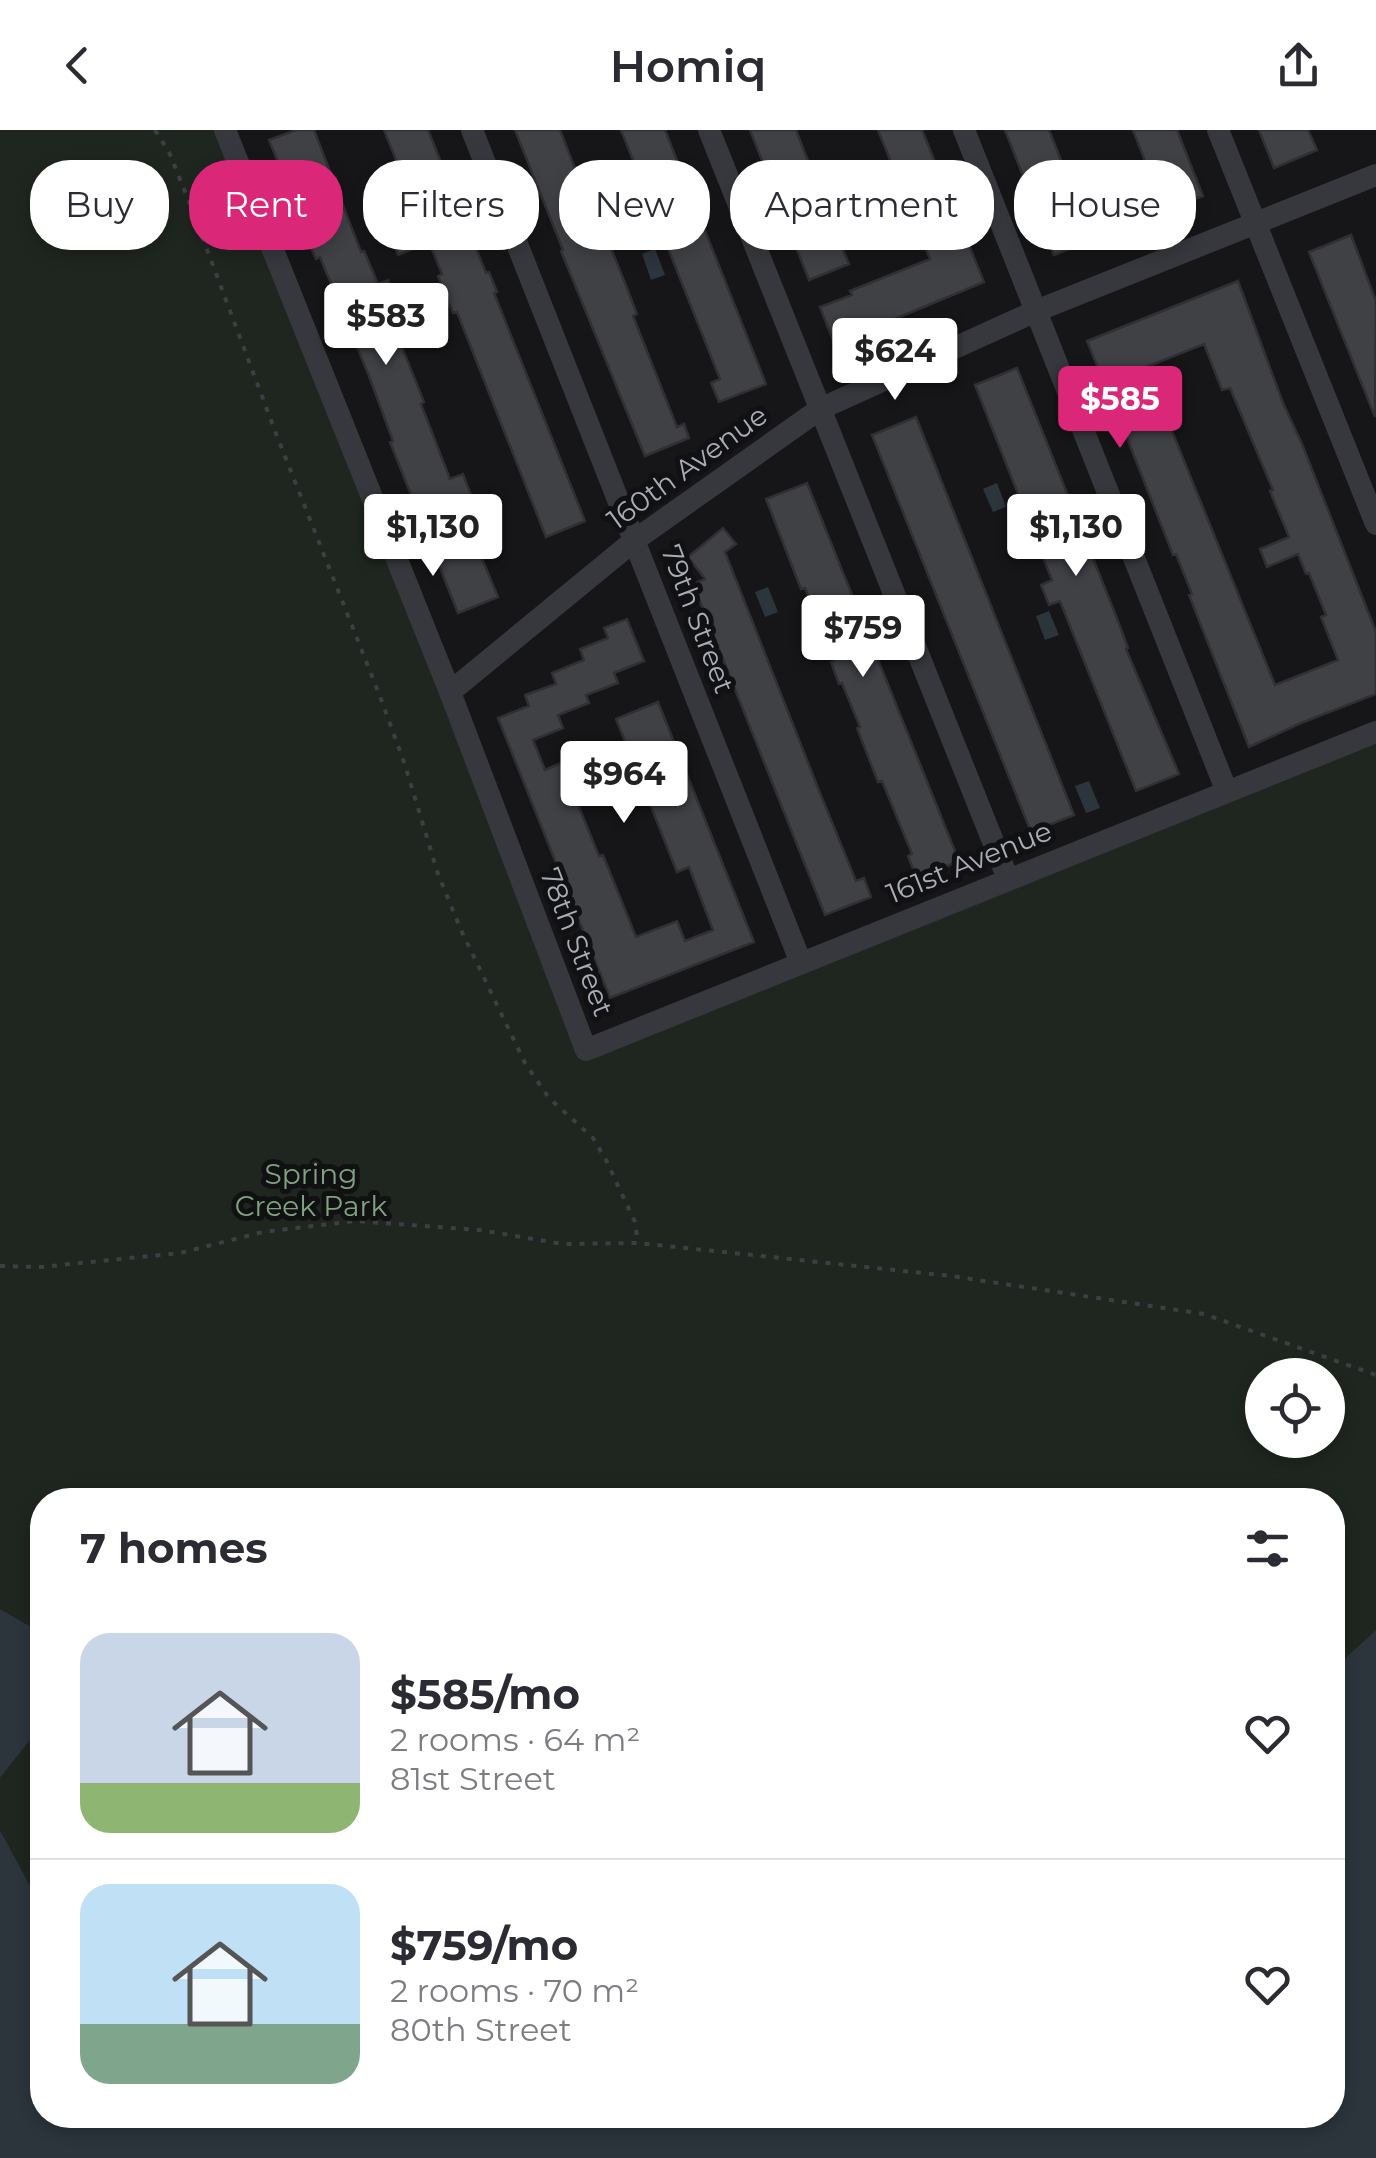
<!DOCTYPE html>
<html lang="en">
<head>
<meta charset="utf-8">
<style>
	body { margin:0; font-family:Montserrat,sans-serif; background:#f7f7f7; color:#2b2b33; height:100vh; display:flex; flex-direction:column; font-size:38px; white-space:nowrap }
	* { box-sizing:border-box; margin:0 }
	p { font-size:32px; color:#7c7c81 }
	.icon { flex:none; width:55px; height:55px; fill:none; stroke:currentColor; stroke-width:2; stroke-linecap:round; stroke-linejoin:round }
	.map { position:relative; flex:1; overflow:hidden }
	.details { position:absolute; left:30px; top:1358px; width:1315px; height:640px; display:flex; flex-direction:column; background:#fff; border-radius:40px; box-shadow:0 5px 15px #0003 }
	.details>* { flex:none }
	.banner { position:absolute; left:30px; top:30px; width:1318px; height:90px; display:flex; gap:20px }
	.fabs { position:absolute; left:1245px; top:1228px; display:grid; gap:20px }
	.fabs a { display:grid; place-items:center; width:100px; height:100px; border-radius:50%; background:#fff; box-shadow:0 5px 15px #0003; font-size:50px }
	.price { position:absolute; translate:-50% -85px; padding:0 22px; border-radius:10px; background:#fff; color:#222; font-size:32px; line-height:65px; filter:drop-shadow(0 2px 5px #0008) }
	.price::after { content:''; position:absolute; left:50%; top:60px; width:30px; height:22px; margin-left:-15px; background:inherit; clip-path:polygon(0 0,100% 0,50% 100%) }
	.price.on { background:#db2777; color:#fff }
	ul { padding:0; list-style:none }
	li { display:flex; align-items:center; gap:30px; height:250px; padding:0 50px }
	li+li { border-top:2px solid #e1e1e2 }
	li span { display:grid; place-items:center; flex:none; width:280px; height:200px; border-radius:30px; color:#555 }
	li>.icon { margin-inline-start:auto }
	span .icon { width:120px; height:120px; fill:#fffc; stroke-width:1 }
	li b { font-size:42px }
	h2 { display:flex; justify-content:space-between; align-items:center; height:120px; padding:0 50px; font-size:42px }
	.pill { padding:0 35px; border-radius:40px; background:#fff; box-shadow:0 5px 15px #0003; font-size:35px; line-height:90px }
	.pill.on { background:#db2777; color:#fff }
	header { display:flex; justify-content:space-between; align-items:center; height:130px; padding:0 50px; background:#fff; font-size:45px; font-weight:600 }
	.map>svg:first-child { display:block }
	.green { fill:#1e261f; fill-rule:evenodd }
	.water { fill:#2c353c }
	.building { fill:#404145; stroke:#303034; stroke-width:2.5; fill-rule:evenodd }
	.lines { fill:none; stroke-linecap:round; stroke-linejoin:round }
	.path { stroke:#3d3f44; stroke-width:4; stroke-dasharray:5 8; stroke-linecap:butt }
	.minor { stroke:#37383d; stroke-width:22 }
	.labels { text-anchor:middle; dominant-baseline:central; stroke-width:10; stroke-linejoin:round; paint-order:stroke }
	.street-label { font-size:28px; fill:#a8adb8; stroke:#111113 }
	.park-label { font-size:28px; fill:#7fa381; stroke:#111113 }
</style>
</head>
<body>
<header><svg class="icon" aria-label="back" viewBox="0 0 24 24"><path d="M15 5l-7 7 7 7"/></svg>Homiq<svg class="icon" aria-label="share" viewBox="0 0 24 24"><path d="M12 15V3M7 8l5-5 5 5M5 13v7h14v-7"/></svg></header>
<div class="map">
<svg width="1376" height="2028" viewBox="0 0 1376 2028">
	<rect width="100%" height="100%" fill="#161618"/>
	<path class="green" d="M0 0H225L586 920 1376 602V1500L1333 1539 1332 1370H42V1503L0 1479ZM1262 1245H1328V1310H1262Z
		M42 1595V1778L0 1700V1648Z"/>
	<path class="water" d="M630 53 640 77 627 82 617 58Z
		M1137 61 1147 85 1132 91 1123 67Z
		M655 119 665 145 651 150 642 124Z
		M997 353 1006 377 993 382 983 359Z
		M768 457 778 482 765 487 755 462Z
		M1049 481 1059 505 1045 510 1036 486Z
		M1089 651 1100 678 1086 683 1075 656Z
		M0 1479 42 1503V1595L0 1648Z
		M1376 1500V2028H0V1700L42 1778V1985H1332L1333 1539Z"/>
	<path class="building" d="M296 0H314L361 122 364 121 378 154 388 150 396 170 385 175 424 272 421 274 450 349 463 344 471 365 464 367 477 400 471 402 498 467 458 483 390 312 393 311 369 246 320 127 316 129 302 97 293 75 295 74 269 10Z
		M384 0H428L486 143 489 142 497 162 494 163 585 391 546 407 457 182 453 183 438 146 442 144 429 112 398 125 390 104 421 92Z
		M515 0H560L599 100 603 98 625 153 637 184 633 186 677 297 684 294 689 308 645 326 561 121 563 120Z
		M621 0H665L766 254 719 272 711 253 720 249Z
		M750 0H796L829 85 840 80 849 101 837 106 849 134 809 150Z
		M878 0H922L984 152 856 205 857 208 835 216 820 177 852 165 850 161 930 129Z
		M1005 0H1049L1086 93 1099 88 1104 102 1098 104 1099 107 1054 125Z
		M1133 0H1177L1203 66 1161 82 1152 60 1156 59Z
		M1259 0H1308L1317 20 1274 38Z
		M1351 105 1376 171 1375 287 1309 122Z
		M1238 151 1283 273 1302 314 1376 502V564L1301 593 1249 617 1189 465 1192 464 1176 424 1173 425 1127 308 1118 285 1128 281 1115 249 1104 253 1087 211ZM1204 214 1222 260 1230 258 1273 360 1270 361 1289 407 1260 419 1267 437 1298 424 1306 444 1309 443 1326 485 1321 487 1338 530 1275 555 1146 237Z
		M1017 238 1116 486 1128 518 1126 519 1179 644 1136 661 1060 471 1049 475 1041 455 1052 450 975 255Z
		M916 287 1074 685 1031 702 872 305Z
		M807 353 959 731 917 749 908 726 912 724 882 651 878 652 857 598 860 597 842 553 839 554 831 532 835 530 805 458 801 459 766 369Z
		M723 398 736 414 725 422 820 663 856 751 864 748 871 767 825 785 693 454 705 449 688 427Z
		M627 489 644 531 614 543 618 553 586 565 589 573 558 585 563 598 533 610 545 640 561 633 599 726 603 725 636 807 677 791 685 811 713 800 689 737 677 742 616 589 658 572 754 812 610 868 498 588 529 576 525 565 556 554 552 543 584 530 580 519 608 508 604 498Z"/>
	<g class="lines">
		<path class="path" d="M155 0 169 22 190 74 275 301 381 569 405 635 438 744 461 800 525 933 549 968 593 1008 606 1030 635 1092 638 1113
			M0 1136 41 1137 180 1123 263 1102 355 1091 480 1100 563 1114 638 1113 951 1146 1204 1184 1376 1245"/>
		<path class="minor" d="M225 0 450 562 586 920 1376 602
			M472 0 801 833
			M709 0 1008 749
			M964 0 1227 662
			M1218 0 1376 394
			M450 562 635 410 820 279 1036 181 1376 45"/>
	</g>
	<g class="labels">
		<g class="street-label">
			<text transform="translate(687 337) rotate(-36)">160th Avenue</text>
			<text transform="translate(698 489) rotate(69)">79th Street</text>
			<text transform="translate(969 732) rotate(-22)">161st Avenue</text>
			<text transform="translate(577 812) rotate(69)">78th Street</text>
		</g>
		<g class="park-label">
			<text x="311" y="1044">Spring<tspan x="311" dy="32">Creek Park</tspan></text>
		</g>
	</g>
</svg>
<div class="fabs">
<a><svg class="icon" aria-label="locate" viewBox="0 0 24 24"><circle cx="12" cy="12" r="6"/><path d="M12 2v4M12 18v4M2 12h4M18 12h4"/></svg></a>
</div>
<b class="price" style="left:386px;top:238px">$583</b>
<b class="price" style="left:895px;top:273px">$624</b>
<b class="price on" style="left:1120px;top:321px">$585</b>
<b class="price" style="left:433px;top:449px">$1,130</b>
<b class="price" style="left:1076px;top:449px">$1,130</b>
<b class="price" style="left:863px;top:550px">$759</b>
<b class="price" style="left:624px;top:696px">$964</b>
<div class="banner">
<a class="pill">Buy</a>
<a class="pill on">Rent</a>
<a class="pill">Filters</a>
<a class="pill">New</a>
<a class="pill">Apartment</a>
<a class="pill">House</a>
</div>
<section class="details">
<h2>7 homes<svg class="icon" aria-label="filters" viewBox="0 0 24 24"><path d="M4 7h16M4 17h16"/><circle cx="9" cy="7" r="2"/><circle cx="15" cy="17" r="2"/></svg></h2>
<ul>
<li><span style="background:linear-gradient(#c9d6e8 75%,#8fb573 0)"><svg class="icon" aria-label="home" viewBox="0 0 24 24"><path d="M3 11l9-7 9 7M6 9v11h12V9"/></svg></span><div><b>$585/mo</b><p>2 rooms · 64 m²</p><p>81st Street</p></div><svg class="icon" aria-label="heart" viewBox="0 0 24 24"><path d="M12 20l-8-8c-3-5 5-10 8-4 3-6 11-1 8 4z"/></svg></li>
<li><span style="background:linear-gradient(#bfe0f5 70%,#7fa58c 0)"><svg class="icon" aria-label="home" viewBox="0 0 24 24"><path d="M3 11l9-7 9 7M6 9v11h12V9"/></svg></span><div><b>$759/mo</b><p>2 rooms · 70 m²</p><p>80th Street</p></div><svg class="icon" aria-label="heart" viewBox="0 0 24 24"><path d="M12 20l-8-8c-3-5 5-10 8-4 3-6 11-1 8 4z"/></svg></li>
</ul>
</section>
</div>
</body>
</html>
